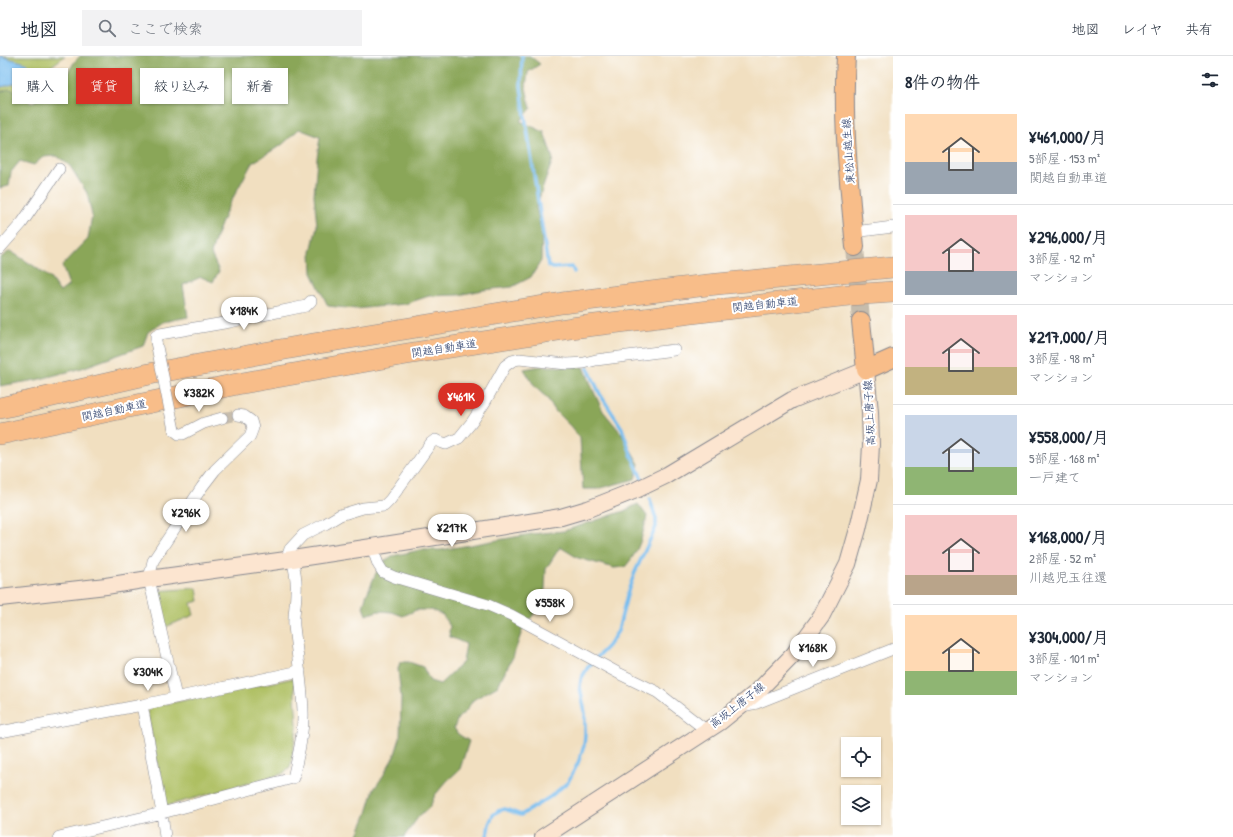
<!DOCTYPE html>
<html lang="ja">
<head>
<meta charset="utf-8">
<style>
	body { margin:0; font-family:"Patrick Hand","Klee One",sans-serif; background:#f2f2f3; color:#1f2937; height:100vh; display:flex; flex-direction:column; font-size:15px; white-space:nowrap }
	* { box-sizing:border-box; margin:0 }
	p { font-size:13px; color:#747a83 }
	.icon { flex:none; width:22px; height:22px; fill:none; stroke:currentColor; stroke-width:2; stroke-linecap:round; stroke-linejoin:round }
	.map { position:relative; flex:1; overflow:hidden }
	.panel { display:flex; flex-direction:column; background:#fff; width:340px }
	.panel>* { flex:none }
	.hud { position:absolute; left:12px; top:12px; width:380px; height:36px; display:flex; gap:8px }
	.buttons { position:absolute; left:841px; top:681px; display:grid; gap:8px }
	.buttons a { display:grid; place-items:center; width:40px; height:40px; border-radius:0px; background:#fff; box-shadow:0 1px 3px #0004; font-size:20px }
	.price { position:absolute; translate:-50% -34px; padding:0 9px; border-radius:14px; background:#fff; color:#222; font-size:13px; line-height:26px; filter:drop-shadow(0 1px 2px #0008) }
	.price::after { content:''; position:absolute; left:50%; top:24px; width:12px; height:9px; margin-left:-6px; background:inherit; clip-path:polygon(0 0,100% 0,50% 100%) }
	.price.on { background:#d93025; color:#fff }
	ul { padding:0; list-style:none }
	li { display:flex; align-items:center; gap:12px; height:100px; padding:0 12px }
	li+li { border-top:1px solid #e0e1e3 }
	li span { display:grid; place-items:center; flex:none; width:112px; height:80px; border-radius:0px; color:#555 }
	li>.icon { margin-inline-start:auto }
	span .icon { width:48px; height:48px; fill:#fffc; stroke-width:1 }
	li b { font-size:17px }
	h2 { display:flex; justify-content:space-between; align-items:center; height:48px; padding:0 12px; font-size:17px }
	.tag { padding:0 14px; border-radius:0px; background:#fff; box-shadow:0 1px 3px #0004; font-size:14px; line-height:36px }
	.tag.on { background:#d93025; color:#fff }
	header { display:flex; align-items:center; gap:24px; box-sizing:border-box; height:56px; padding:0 20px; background:#fff; border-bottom:1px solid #e0e1e3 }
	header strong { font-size:19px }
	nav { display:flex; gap:22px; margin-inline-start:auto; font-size:14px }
	.search { width:280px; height:36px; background:#f2f2f3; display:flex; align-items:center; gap:10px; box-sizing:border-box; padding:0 14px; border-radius:0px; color:#747a83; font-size:15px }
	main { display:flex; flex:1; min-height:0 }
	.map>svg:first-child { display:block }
	.green { fill:#aebf62; stroke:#647760 }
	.forest { fill:#8aa658; stroke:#526a5b }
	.water { fill:#78bdef; stroke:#4a76a6 }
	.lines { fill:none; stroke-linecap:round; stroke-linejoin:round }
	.stream { stroke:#78bdef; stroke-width:3.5 }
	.street-tunnel { stroke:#c6bcac; stroke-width:11; stroke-dasharray:11 5.5; stroke-linecap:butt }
	.primary-tunnel { stroke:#c6bcac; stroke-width:18; stroke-dasharray:18 9; stroke-linecap:butt }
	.street-casing { stroke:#86878f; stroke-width:12 }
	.secondary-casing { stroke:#86878f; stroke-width:18 }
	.primary-casing { stroke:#86878f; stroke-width:20 }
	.highway-casing { stroke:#86878f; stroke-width:22 }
	.street { stroke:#fff; stroke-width:11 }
	.secondary { stroke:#fce5d0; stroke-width:16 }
	.primary { stroke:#f8bd89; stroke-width:18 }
	.highway { stroke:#f8bd89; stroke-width:21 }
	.street-bridge-casing { stroke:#86878f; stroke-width:12; stroke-linecap:butt }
	.street-bridge { stroke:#fff; stroke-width:11 }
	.labels { text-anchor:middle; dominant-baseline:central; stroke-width:4; stroke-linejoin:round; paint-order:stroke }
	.street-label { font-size:11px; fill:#1b2f5e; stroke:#fff }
</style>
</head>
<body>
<header>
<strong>地図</strong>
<div class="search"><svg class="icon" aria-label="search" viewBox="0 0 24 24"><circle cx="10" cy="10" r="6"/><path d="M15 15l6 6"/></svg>ここで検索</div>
<nav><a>地図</a><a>レイヤ</a><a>共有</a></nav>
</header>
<main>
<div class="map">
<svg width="893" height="781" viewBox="0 0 893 781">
	<rect width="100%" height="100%" fill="#fff"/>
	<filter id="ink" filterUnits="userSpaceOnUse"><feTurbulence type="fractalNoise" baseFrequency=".025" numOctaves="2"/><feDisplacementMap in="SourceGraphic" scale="8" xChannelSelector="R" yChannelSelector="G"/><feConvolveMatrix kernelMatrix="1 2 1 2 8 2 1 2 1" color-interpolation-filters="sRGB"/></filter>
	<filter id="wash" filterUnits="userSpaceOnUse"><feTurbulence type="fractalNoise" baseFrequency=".012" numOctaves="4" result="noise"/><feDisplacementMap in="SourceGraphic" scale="16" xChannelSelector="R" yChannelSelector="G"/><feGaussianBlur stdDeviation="0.9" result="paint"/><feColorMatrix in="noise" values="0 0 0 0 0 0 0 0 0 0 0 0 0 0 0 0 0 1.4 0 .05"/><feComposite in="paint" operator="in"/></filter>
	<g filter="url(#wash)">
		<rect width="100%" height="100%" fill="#f1dfc0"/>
		<path class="green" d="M0 0H65L0 48Z
			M197 532 199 545 191 547 194 559 163 572 155 535Z
			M294 622 297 671 291 708 289 713 282 718 166 750 147 655 151 651Z"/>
		<path class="forest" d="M80 0H530L540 8 528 16 526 32 531 53 520 65 544 76 553 103 536 151 542 177 541 205 531 221 512 231 483 234 459 239 429 240 405 248 356 253 328 250 312 217 311 196 317 170 314 139 317 102 320 81 299 73 283 88 252 107 228 151 216 181 211 198 219 215 213 226 201 221 183 229 188 261 163 266 148 276 143 290 79 313 36 324 0 330V202L10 195 34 210 50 222 60 236 69 229 62 210 88 183 92 159 87 137 70 110 57 100 43 101 34 109 20 105 11 116 9 130 0 132V36L9 33 25 37 31 47 49 37 67 18 75 5Z
			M541 310 584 311 593 334 603 355 621 377 639 408 635 423 597 433H583L580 382 571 371 556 356 547 342 535 331 524 313Z
			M638 448 647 460C642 481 640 494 625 511L614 512 578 502 560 491 546 513 545 533 540 549 522 575 513 601 502 621 498 630 473 644 466 655 458 662 454 672 458 678 469 685 460 713 447 725 435 739 430 751 419 760 404 781H357L367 757 374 733 383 720 395 698 400 682 401 642 398 613 400 606H409L423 611 430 625 440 628 463 606 466 588 450 581 449 576 450 570 446 565 443 559 431 554H416L412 556 403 560 392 556 378 555 366 559 363 551 366 540 376 517 382 507 392 500 420 494H441L532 478 564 475 624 455Z"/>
		<path class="water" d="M0 0 26 7 29 10 30 15C20 25 14 29 0 31Z"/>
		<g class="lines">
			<path class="stream" d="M522 0 521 30 524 53 548 210 553 212 572 211 574 216
				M588 312 600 338 622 372 631 398 642 423
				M487 781 489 768 493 759 498 755 505 753 521 759 550 741 568 726 578 707 584 690 585 678V657L580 631 581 623 588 611 608 590 618 575 628 535 635 516 656 471V463L650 443"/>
		</g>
	</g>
	<g filter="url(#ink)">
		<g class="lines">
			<path class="street-tunnel" d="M222 362 238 359"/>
			<path class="primary-tunnel" d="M855 191 861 265"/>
			<g class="street-casing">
				<path id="street" d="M854 176 893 171
					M0 192 22 167 59 113
					M156 286V280L160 278 230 266 306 250 311 245
					M174 374 179 378H183L204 367 222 362
					M372 491 378 508 383 516 394 521 488 549 511 559 620 618 657 636 706 674
					M286 504 290 493 303 479 325 468 340 459 363 452 384 450 390 444 431 387 435 384 446 388 459 382 472 366 485 346 505 310 512 305 519 303 567 308 584 307 596 304 674 294
					M176 641 149 523 153 505 202 431 215 414 250 380 253 372 251 365 244 360 238 359
					M142 649 162 757 165 781
					M742 650 757 647 893 593
					M0 676 142 649 300 615
					M59 781 162 757 293 722C298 700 304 677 303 655 302 627 297 598 294 570 293 559 296 548 296 536 297 525 295 514 292 503"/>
			</g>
			<g class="secondary-casing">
				<path id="secondary" d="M0 542 106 530 149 523 286 504 372 491 561 461 588 453 636 434 667 419 792 344 866 314 870 356 871 389 869 424 858 473 848 508 821 561 794 598 757 636 720 666 543 781"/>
			</g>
			<g class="primary-casing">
				<path id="primary" d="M846 0C842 63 849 128 855 191
					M861 265 866 314 893 302"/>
			</g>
			<g class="highway-casing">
				<path id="highway" d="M0 352 154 317 313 288 562 247 707 229 893 211
					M0 378 237 328 407 298 571 272 708 255 849 239 893 236"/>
			</g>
			<use href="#street" class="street"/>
			<use href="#secondary" class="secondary"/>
			<use href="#primary" class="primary"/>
			<use href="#highway" class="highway"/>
			<g class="street-bridge-casing">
				<path id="street-bridge" d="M156 286 174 374"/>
			</g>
			<use href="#street-bridge" class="street-bridge"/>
		</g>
	</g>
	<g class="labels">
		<g class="street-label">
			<text transform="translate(848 95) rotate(-94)">東松山越生線</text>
			<text transform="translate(765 248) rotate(-6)">関越自動車道</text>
			<text transform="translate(444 292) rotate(-9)">関越自動車道</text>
			<text transform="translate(114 354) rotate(-12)">関越自動車道</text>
			<text transform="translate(869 357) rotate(-93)">高坂上唐子線</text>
			<text transform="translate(737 649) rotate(-38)">高坂上唐子線</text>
		</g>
	</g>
</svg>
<div class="buttons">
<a><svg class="icon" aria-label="locate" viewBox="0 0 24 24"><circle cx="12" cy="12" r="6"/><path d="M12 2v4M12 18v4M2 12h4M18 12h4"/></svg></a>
<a><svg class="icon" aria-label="layers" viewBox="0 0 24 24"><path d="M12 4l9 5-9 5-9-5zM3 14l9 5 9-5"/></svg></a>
</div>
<b class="price" style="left:244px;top:275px">¥184K</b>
<b class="price" style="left:199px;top:357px">¥382K</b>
<b class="price on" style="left:461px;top:361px">¥461K</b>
<b class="price" style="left:186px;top:477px">¥296K</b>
<b class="price" style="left:452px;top:492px">¥217K</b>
<b class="price" style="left:550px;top:567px">¥558K</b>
<b class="price" style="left:813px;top:612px">¥168K</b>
<b class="price" style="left:148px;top:636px">¥304K</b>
<div class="hud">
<a class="tag">購入</a>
<a class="tag on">賃貸</a>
<a class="tag">絞り込み</a>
<a class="tag">新着</a>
</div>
</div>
<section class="panel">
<h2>8件の物件<svg class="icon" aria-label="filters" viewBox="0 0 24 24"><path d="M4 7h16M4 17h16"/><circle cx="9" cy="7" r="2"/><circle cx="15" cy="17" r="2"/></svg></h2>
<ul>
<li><span style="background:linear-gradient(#ffd9b3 60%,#9aa5b1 0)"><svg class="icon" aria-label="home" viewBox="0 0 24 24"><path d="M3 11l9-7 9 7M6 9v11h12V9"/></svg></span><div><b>¥461,000/月</b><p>5部屋 · 153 m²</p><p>関越自動車道</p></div></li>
<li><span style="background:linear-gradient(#f6c9c9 70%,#9aa5b1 0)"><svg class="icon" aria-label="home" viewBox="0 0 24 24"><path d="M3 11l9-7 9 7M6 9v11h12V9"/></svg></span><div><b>¥296,000/月</b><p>3部屋 · 92 m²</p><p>マンション</p></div></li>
<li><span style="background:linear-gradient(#f6c9c9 65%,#c2b280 0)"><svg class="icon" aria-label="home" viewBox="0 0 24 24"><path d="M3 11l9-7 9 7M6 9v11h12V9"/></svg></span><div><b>¥217,000/月</b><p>3部屋 · 98 m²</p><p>マンション</p></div></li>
<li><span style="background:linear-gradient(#c9d6e8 65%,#8fb573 0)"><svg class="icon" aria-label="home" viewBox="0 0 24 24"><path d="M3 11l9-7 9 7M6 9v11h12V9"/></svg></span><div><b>¥558,000/月</b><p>5部屋 · 168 m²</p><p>一戸建て</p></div></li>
<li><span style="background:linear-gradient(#f6c9c9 75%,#b9a48a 0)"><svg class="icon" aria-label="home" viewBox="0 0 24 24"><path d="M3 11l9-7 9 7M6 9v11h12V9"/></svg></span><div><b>¥168,000/月</b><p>2部屋 · 52 m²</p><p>川越児玉往還</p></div></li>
<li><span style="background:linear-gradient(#ffd9b3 70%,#8fb573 0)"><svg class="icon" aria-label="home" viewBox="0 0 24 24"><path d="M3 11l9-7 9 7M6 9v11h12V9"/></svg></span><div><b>¥304,000/月</b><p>3部屋 · 101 m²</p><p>マンション</p></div></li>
</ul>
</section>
</main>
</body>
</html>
